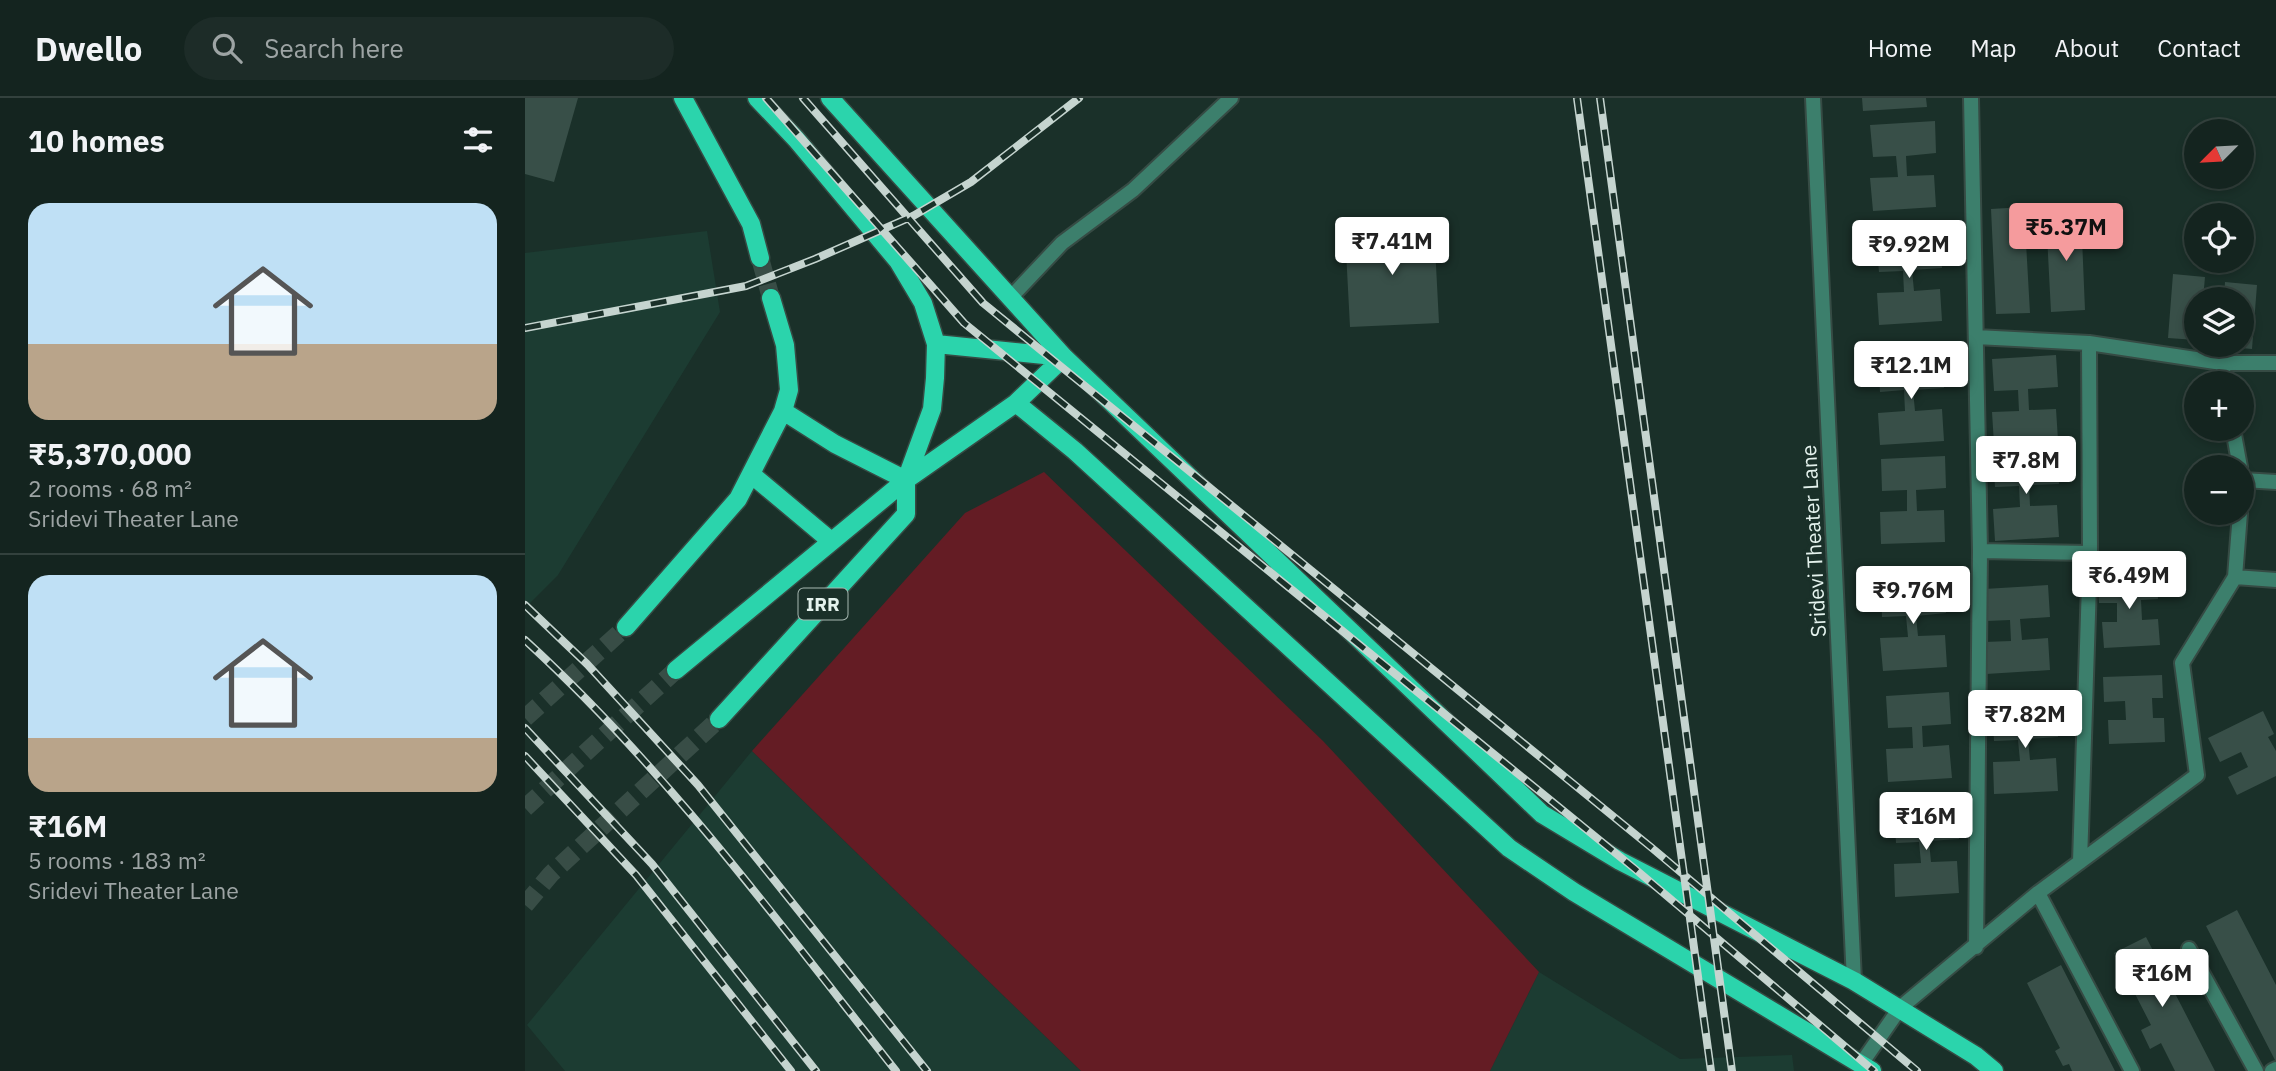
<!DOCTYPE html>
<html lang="en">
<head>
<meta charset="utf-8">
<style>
	body { margin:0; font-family:"IBM Plex Sans",sans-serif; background:#1d2c28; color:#f1f3f6; height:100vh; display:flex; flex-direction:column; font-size:26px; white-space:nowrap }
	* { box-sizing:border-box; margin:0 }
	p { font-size:23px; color:#9da4a4 }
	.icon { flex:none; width:38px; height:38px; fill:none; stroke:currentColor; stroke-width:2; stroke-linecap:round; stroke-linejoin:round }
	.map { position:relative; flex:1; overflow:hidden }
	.drawer { display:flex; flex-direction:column; background:#14241f; width:525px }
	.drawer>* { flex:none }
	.needle { width:46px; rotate:246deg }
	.fabs { position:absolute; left:1659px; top:21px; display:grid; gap:14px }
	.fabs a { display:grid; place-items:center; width:70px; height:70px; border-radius:50%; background:#14241f; box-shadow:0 4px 10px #0003,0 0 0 2px #33413d; font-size:35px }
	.price { position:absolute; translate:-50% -60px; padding:0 16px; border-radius:7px; background:#fff; color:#222; font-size:23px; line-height:46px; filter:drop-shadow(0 2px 4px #0008) }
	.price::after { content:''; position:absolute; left:50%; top:42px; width:21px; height:16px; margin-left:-10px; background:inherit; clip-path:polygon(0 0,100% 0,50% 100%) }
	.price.active { background:#f59b9d; color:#111 }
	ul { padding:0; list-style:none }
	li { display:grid; align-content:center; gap:14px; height:371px; padding:0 28px }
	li+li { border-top:2px solid #33413d }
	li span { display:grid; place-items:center; height:217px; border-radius:21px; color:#555 }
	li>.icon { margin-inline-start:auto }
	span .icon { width:126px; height:126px; fill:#fffc; stroke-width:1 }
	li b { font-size:30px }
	h2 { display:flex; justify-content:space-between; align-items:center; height:84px; padding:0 28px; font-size:30px }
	header { display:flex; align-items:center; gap:42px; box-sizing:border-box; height:98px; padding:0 35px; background:#14241f; border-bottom:2px solid #33413d }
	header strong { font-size:33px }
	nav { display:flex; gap:38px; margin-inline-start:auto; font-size:24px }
	.search { width:490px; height:63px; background:#1d2c28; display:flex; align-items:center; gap:18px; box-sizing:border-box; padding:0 24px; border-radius:38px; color:#9da4a4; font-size:26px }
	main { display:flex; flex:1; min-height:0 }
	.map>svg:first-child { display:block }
	.built { fill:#1c3c32 }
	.green { fill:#641c24 }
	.building { fill:#384f48 }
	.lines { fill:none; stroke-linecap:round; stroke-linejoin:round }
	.primary-tunnel { stroke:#384d46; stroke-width:18; stroke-dasharray:18 9; stroke-linecap:butt }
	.street-casing { stroke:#364b44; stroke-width:18 }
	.primary-casing { stroke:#364b44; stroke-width:21 }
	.street { stroke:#3c7f6c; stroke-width:14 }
	.primary { stroke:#2bd4ac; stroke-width:18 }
	.rail-casing { stroke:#c5d4cf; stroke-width:8 }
	.rail { stroke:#1a3029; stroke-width:5; stroke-dasharray:16; stroke-linecap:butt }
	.labels { text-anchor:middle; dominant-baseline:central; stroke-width:7; stroke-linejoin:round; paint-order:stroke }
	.shield { fill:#1a3029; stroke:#a7b8b2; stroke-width:2 }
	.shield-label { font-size:19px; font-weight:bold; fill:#e4f2ed }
	.street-label { font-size:21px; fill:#e4f2ed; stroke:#1a3029 }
</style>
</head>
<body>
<header>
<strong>Dwello</strong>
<div class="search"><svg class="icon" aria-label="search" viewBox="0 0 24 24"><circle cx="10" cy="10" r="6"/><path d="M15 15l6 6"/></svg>Search here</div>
<nav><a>Home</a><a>Map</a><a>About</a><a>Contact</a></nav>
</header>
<main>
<section class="drawer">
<h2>10 homes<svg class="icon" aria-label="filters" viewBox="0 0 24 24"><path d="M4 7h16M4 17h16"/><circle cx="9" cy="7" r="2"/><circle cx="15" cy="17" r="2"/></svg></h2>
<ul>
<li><span style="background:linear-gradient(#bfe0f5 65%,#b9a48a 0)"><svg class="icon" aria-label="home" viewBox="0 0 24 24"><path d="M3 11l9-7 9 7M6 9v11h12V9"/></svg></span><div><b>₹5,370,000</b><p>2 rooms · 68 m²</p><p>Sridevi Theater Lane</p></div></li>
<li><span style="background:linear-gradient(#bfe0f5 75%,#b9a48a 0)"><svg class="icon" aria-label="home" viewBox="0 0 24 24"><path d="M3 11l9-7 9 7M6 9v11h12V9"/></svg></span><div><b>₹16M</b><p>5 rooms · 183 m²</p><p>Sridevi Theater Lane</p></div></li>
</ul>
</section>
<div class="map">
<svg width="1751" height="973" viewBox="0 0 1751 973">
	<rect width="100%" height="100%" fill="#1a3029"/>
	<path class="built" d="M182 133 195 214 33 477 0 510V155Z
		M227 653 556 973H40L2 927Z
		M1014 874 1155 961 1267 957 1269 973H965Z"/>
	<path class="green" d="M519 374 798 643 1014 874 965 973H556L227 653 440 415Z"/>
	<path class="building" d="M0 0H53L29 84 0 76Z
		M1337 0H1401L1402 9 1338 13Z
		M1410 23 1411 55 1381 58 1382 78 1409 77 1411 109 1348 113 1345 80 1373 79 1371 58 1348 59 1345 27Z
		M1499 109 1505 215 1471 216 1466 111Z
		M1556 116 1560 212 1526 214 1521 118Z
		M909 129 914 225 825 229 820 134Z
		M1415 138 1417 170 1387 172 1389 193 1415 191 1417 223 1354 227 1352 195 1379 194 1378 173 1354 174 1351 142Z
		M1648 176 1680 179 1678 201H1671V242L1643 240Z
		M1700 184 1732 187 1727 251 1705 249 1717 247V201H1699Z
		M1531 257 1533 289 1503 291 1504 312 1531 311 1533 342 1469 346 1467 314 1494 313 1493 292 1469 293 1467 261Z
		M1417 258 1419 290 1388 292 1390 313 1417 311 1419 343 1355 347 1353 315 1380 313 1379 292 1355 294 1353 262Z
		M1532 353 1534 386 1504 387 1505 408 1532 407 1534 439 1470 443 1468 411 1495 409 1494 388 1470 389 1468 358Z
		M1420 358 1421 390 1391 392 1392 413 1419 412 1420 444 1356 446 1355 414 1382 413V392L1357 393 1356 361Z
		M1632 478 1633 501 1616 502 1617 522 1633 521 1635 547 1579 550 1577 524H1592V505H1574L1572 480Z
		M1419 483 1421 515 1391 518 1393 538 1420 537 1422 569 1358 573 1355 540 1383 539 1381 518 1357 519 1356 487Z
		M1523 487 1525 519 1495 521 1497 542 1523 540 1525 572 1461 576 1459 544 1486 543 1485 522 1461 523 1459 491Z
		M1637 577 1638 600H1627L1628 620H1639L1640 644 1584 646 1583 622H1601L1600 603 1579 604 1578 579Z
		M1424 594 1426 626 1397 628 1398 649 1424 647 1427 680 1363 684 1361 651 1388 650 1387 629 1363 630 1361 598Z
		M1531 607 1533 639 1503 641 1505 662 1531 660 1533 693 1469 696 1468 664 1495 663 1493 642 1469 643 1467 611Z
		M1738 613 1749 636 1743 639 1751 653V678L1712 697 1703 679 1723 669 1716 654 1695 664 1683 640Z
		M1432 710 1434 741 1404 743 1406 764 1432 763 1434 795 1370 799 1369 766 1396 765 1394 744 1371 745 1369 713Z
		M1712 812 1751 887V964L1681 828Z
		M1621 839 1690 973H1650L1636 945 1625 951 1616 932 1626 927 1589 855Z
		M1536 867 1590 973H1547L1544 966 1538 968 1530 953 1535 950 1502 885Z"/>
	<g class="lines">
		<path class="primary-tunnel" d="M235 160 246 200
			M0 620 101 529
			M0 710 151 572
			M0 807 26 776 194 621"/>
		<g class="street-casing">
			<path id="street" d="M1288 0 1329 883
				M1446 0 1455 453 1451 849
				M487 198 537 145 608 92 706 0
				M1451 239 1564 245 1697 265H1751
				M1697 265 1700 285
				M1708 331 1715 369
				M1718 382 1751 384
				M1455 453 1565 455
				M1710 479 1751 482
				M1555 764 1565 455 1564 245
				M1513 795 1607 973
				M1664 851 1731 973
				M1336 966 1375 910 1513 795 1672 677 1657 565 1710 479 1715 415
				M1747 973 1751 971"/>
		</g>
		<g class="primary-casing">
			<path id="primary" d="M158 0 226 126 235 160
				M305 0 539 259 1017 716 1095 763 1329 883 1451 958 1469 973
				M411 246 539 259
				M491 305 550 353 984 750 1049 794 1347 973
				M258 313 310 346 381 382
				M226 376 306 443
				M101 529 213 401 258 313 264 292 260 247 246 200
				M151 572 381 382 491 305 539 259
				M194 621 381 416V382L407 311 410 280 411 246 398 205 373 163 271 41 232 0"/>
		</g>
		<use href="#street" class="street"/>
		<use href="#primary" class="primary"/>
		<g class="rail-casing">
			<path id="rail" d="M241 0 439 225 1110 771 1349 973
				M278 0 458 205 1127 750 1392 973
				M1052 0 1186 973
				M1075 0 1207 973
				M0 230 221 188 290 161 388 118 446 84 554 0
				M0 507 62 566 173 687 402 973
				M0 542C140 670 254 825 371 973
				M0 630 127 766 291 973
				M0 658 111 777 266 973"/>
		</g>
		<use href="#rail" class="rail"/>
	</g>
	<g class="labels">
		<rect class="shield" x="273.5" y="490.5" width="49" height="31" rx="5"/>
		<g class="shield-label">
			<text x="298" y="506">IRR</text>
		</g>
		<g class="street-label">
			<text transform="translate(1288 443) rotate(-93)">Sridevi Theater Lane</text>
		</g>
	</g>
</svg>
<div class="fabs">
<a><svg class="needle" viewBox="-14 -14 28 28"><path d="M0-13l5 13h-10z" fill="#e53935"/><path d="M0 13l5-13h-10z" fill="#9da4a4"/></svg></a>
<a><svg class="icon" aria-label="locate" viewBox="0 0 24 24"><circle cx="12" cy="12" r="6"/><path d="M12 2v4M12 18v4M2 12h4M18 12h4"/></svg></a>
<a><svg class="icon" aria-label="layers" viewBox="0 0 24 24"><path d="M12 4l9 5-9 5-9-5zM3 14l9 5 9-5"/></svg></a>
<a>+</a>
<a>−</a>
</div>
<b class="price active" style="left:1541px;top:165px">₹5.37M</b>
<b class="price" style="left:867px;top:179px">₹7.41M</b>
<b class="price" style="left:1384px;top:182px">₹9.92M</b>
<b class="price" style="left:1386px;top:303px">₹12.1M</b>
<b class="price" style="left:1501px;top:398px">₹7.8M</b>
<b class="price" style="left:1604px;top:513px">₹6.49M</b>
<b class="price" style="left:1388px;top:528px">₹9.76M</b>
<b class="price" style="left:1500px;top:652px">₹7.82M</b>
<b class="price" style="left:1401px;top:754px">₹16M</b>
<b class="price" style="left:1637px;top:911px">₹16M</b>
</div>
</main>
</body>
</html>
